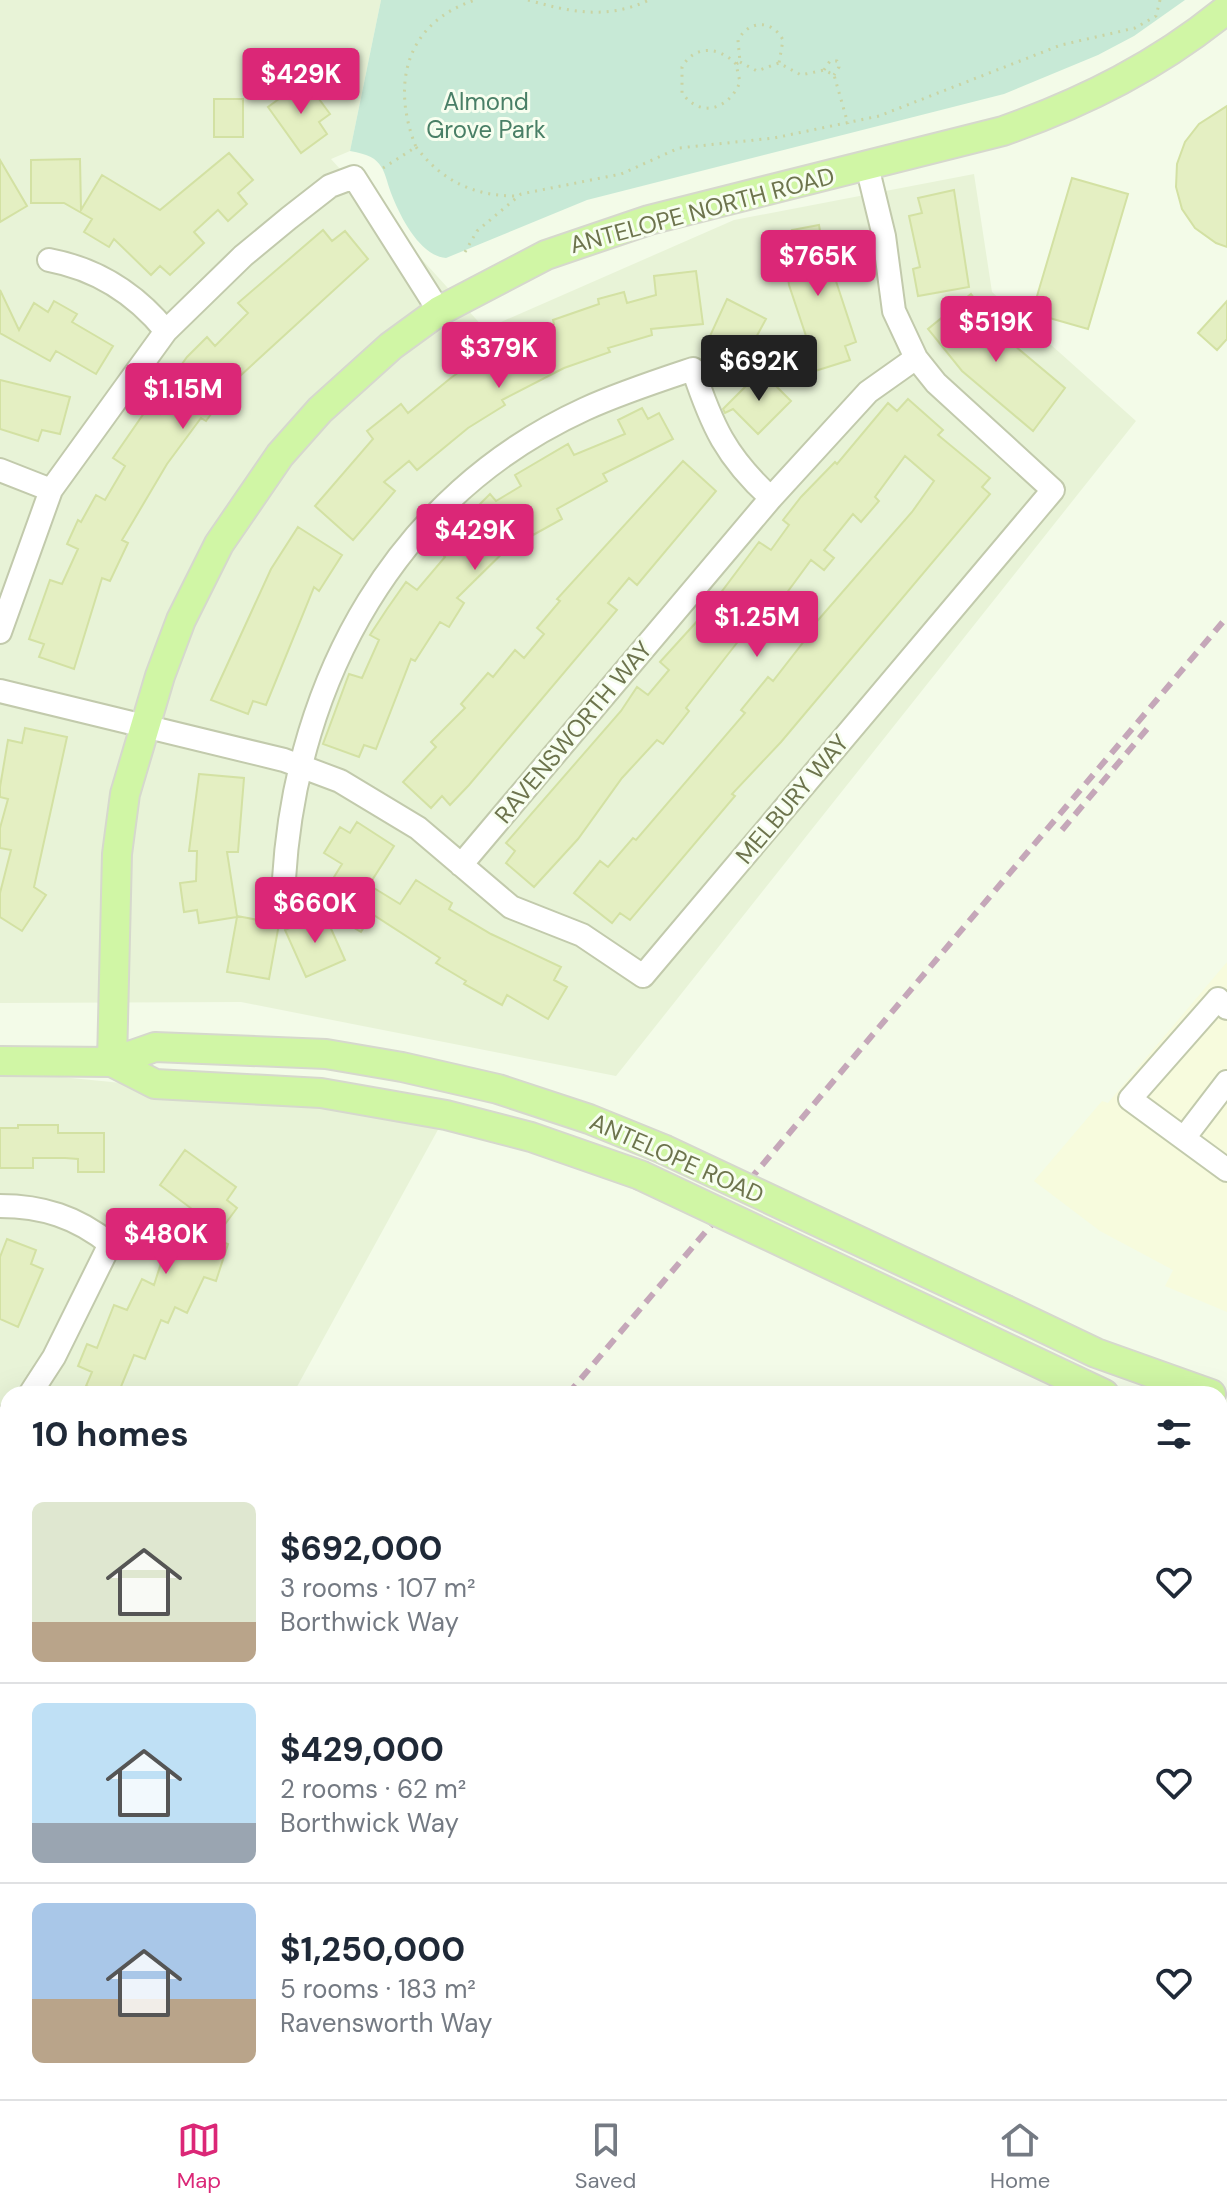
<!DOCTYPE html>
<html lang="en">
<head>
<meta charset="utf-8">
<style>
	body { margin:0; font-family:"DM Sans",sans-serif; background:#f6f6f7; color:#1f2937; height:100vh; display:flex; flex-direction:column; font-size:30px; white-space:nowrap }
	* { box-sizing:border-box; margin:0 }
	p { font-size:26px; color:#747a83 }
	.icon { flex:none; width:44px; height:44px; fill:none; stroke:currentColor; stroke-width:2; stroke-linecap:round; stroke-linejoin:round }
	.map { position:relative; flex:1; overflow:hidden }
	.side { position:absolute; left:0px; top:1386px; width:1228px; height:714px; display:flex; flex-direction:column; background:#fff; border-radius:24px 24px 0 0; box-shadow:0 8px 32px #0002 }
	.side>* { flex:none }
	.price { position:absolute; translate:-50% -68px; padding:0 18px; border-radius:8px; background:#db2777; color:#fff; font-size:26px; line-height:52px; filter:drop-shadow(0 2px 4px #0008) }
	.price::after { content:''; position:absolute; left:50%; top:48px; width:24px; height:18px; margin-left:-12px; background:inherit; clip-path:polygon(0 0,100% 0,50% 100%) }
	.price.active { background:#222; color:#fff }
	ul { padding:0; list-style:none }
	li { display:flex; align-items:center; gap:24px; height:200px; padding:0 32px }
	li+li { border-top:2px solid #e0e1e3 }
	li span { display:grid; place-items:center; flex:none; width:224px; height:160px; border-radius:12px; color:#555 }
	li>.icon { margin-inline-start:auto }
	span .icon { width:96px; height:96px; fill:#fffc; stroke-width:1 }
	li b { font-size:34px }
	h2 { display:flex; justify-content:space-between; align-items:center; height:96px; padding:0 32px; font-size:34px }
	.menu { display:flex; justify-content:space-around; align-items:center; height:112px; border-top:2px solid #e0e1e3; background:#fff; font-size:22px; color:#747a83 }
	.menu a { display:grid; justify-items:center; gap:4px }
	.menu .active { color:#db2777 }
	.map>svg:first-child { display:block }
	.residential { fill:#e8f3d7 }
	.commercial { fill:#f7fbdd }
	.green { fill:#c7e9d6 }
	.building { fill:#e4efc2; stroke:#d3e1a3; stroke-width:2 }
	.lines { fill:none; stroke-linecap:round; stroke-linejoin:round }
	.minor-casing { stroke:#c2caac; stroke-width:26 }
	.major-casing { stroke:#d6d8cd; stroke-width:32 }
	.path { stroke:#c9d4a4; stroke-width:3; stroke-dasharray:2 6; stroke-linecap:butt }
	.minor { stroke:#fff; stroke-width:22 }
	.major { stroke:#d0f6a5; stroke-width:28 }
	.rail { stroke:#c5a7b9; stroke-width:6; stroke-dasharray:12 8; stroke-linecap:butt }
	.major-bridge-casing { stroke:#d6d8cd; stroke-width:32; stroke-linecap:butt }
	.major-bridge { stroke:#d0f6a5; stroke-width:28 }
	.labels { text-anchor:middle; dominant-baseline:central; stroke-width:6; stroke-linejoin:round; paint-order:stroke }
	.park-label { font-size:24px; fill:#497f66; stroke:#f7feef }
	.street-label { font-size:24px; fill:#6d744d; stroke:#f7feef }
</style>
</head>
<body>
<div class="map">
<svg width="1227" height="2099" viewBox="0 0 1227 2099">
	<rect width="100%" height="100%" fill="#f3fbe8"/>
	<path class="residential" d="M0 0H381L350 151 331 159 485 329 734 220 974 174 992 292 1136 421 616 1076 241 1002 0 1003Z
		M0 1071 446 1115 293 1394H8V1712L0 1717Z"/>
	<path class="commercial" d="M1227 962V1312L1165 1286 1173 1270 1100 1231 1034 1181 1102 1101 1108 1103Z"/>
	<path class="green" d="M381 0H1185L1134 36 1098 55 1004 94 587 200 446 258C421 256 402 220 393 198 382 171 387 157 350 151Z"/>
	<path class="building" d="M305 80 330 114 319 122 327 134 301 153 268 107Z
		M214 99H243V137H214Z
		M1227 106V247L1216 243 1195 228 1182 209 1176 187 1177 164 1185 142 1199 124Z
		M229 153 253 180 238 193 247 204 228 221 218 210 194 232 204 243 170 275 160 266 151 275 114 239 109 247 84 232 92 219 64 203H31V160L80 159 81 210 102 175 160 210Z
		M0 160 27 206 0 222Z
		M1072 178 1128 194 1088 329 1032 313Z
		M954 190 969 287 918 296 913 269 920 267 909 216 922 213 918 198Z
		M819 225 821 237 833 235 839 264 831 266 856 342 845 346 850 360 812 372 800 337 808 342 789 285 784 248 795 245 792 230Z
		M323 230 332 241 345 231 368 259 228 387 230 388 206 421 201 418 167 464 122 540 128 543 110 581 102 578 74 669 39 657 44 644 29 639 50 580 62 584 78 549 67 544 78 520 81 522 96 495 105 500 125 466 113 458 149 406 160 414 182 386 172 378 187 357 207 337 215 346 248 313 238 303Z
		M696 271 703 324 651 329 652 335 608 348 610 352 564 368 502 400 505 405 468 428 417 470 409 461 384 482 395 491 353 540 315 506 373 439 367 431 401 404 408 413 452 377 487 353 554 324 553 320 599 304 598 299 624 292 627 303 656 295 654 276Z
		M0 290 19 330 34 303 48 312 54 301 77 314 72 322 113 346 96 374 56 351 50 361 0 333Z
		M971 294 988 316 980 322 1002 349 1009 341 1065 388 1033 431 962 371 928 329Z
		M727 299 766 319 740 367 716 353 722 342 710 336Z
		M1227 301V339L1217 350 1198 333Z
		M761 371 791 401 758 434 733 409 725 413 723 409Z
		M0 380 70 397 60 434 42 430 38 441 0 429Z
		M908 399 943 430 938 435 990 478 982 487 990 494 781 742 732 794 735 796 630 920 620 913 612 923 574 893 600 861 608 867 633 838 636 840 745 713 741 710 768 677 773 681 808 636 806 634 912 512 934 481 905 456 875 497 879 501 861 522 853 514 824 550 834 558 824 570 811 560 772 613 778 618 761 640 747 630 686 708 689 711 663 744 657 740 622 778 578 839 534 887 506 863 515 851 506 843 621 711 637 687 648 695 669 670 660 662 710 607 759 542 771 550 789 525 783 520 801 497 835 462 837 464 888 403 897 411Z
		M642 408 648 419 659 413 673 439 603 474 607 481 557 509 562 519 533 535 529 527 457 598 464 603 449 627 440 622 415 661 411 659 376 749 364 745 359 757 323 744 349 674 362 678 379 640 370 635 387 609 406 582 417 590 445 557 435 546 447 534 477 559 483 553 460 524 490 494 496 501 521 486 515 475 568 444 574 455 625 434 618 420Z
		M683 461 716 491 637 585 629 578 608 603 617 610 469 785 450 805 442 796 431 808 403 782 436 747 431 742 465 708 461 704 488 673 493 677 515 650 524 658 544 634 537 628 560 601 557 599Z
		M298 527 342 555 319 591 314 587 266 705 253 701 248 714 211 700 271 569Z
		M25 728 67 737 34 887 46 895 22 931 0 917V893L11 850 0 848V828L8 799 0 797V787L8 740 22 743Z
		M199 774 244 778 238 852H227L237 916 279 924 269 979 227 972 237 917 199 923 197 910 184 912 180 883 196 881 197 851H189Z
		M357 822 394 846 369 885 400 904 416 880 452 903 449 909 491 934 561 967 554 980 567 987 548 1019 507 995 502 1005 464 984 466 981 436 963 440 958 372 914 361 932 327 912 341 905 323 895 342 864 324 853 340 827 350 833Z
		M324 913 345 960 306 977 285 930Z
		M18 1125H58V1133H104V1172H78V1159L65 1158H33V1168H0V1128H18Z
		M185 1150 236 1187 227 1200 237 1208 214 1239 228 1244 216 1281 204 1277 187 1313 175 1307 168 1323 161 1320 145 1359 134 1355 118 1394H106L86 1386 92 1372 78 1366 87 1344 97 1348 114 1305 127 1310 142 1279 154 1285 169 1238 186 1243 196 1212 160 1185Z
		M7 1239 36 1250 31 1264 43 1269 18 1327 0 1319V1257Z"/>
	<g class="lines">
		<g class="minor-casing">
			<path id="minor" d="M49 260C97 269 135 293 166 331
				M0 470 51 490
				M0 632 51 490 166 331 243 256 289 218 330 186 354 177 439 311
				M0 691 284 760 340 781 418 828 511 907 582 935 643 976 1053 490 936 383 916 358 894 311 884 236 867 166
				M461 865 771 498 868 392 916 358
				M284 879C296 679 397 495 585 409 620 393 657 381 693 369 712 426 726 457 771 498
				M1227 1008 1218 999 1130 1099 1227 1170
				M1184 1138 1227 1082
				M0 1206C42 1206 77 1217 110 1244L54 1357 30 1394
				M0 1422 8 1415
				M1220 1529 1227 1530
				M1220 1657 1227 1658
				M1220 1735 1227 1726
				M1220 1819 1227 1811
				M632 2092 638 2099
				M924 2092 930 2099
				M1047 2092 1053 2099
				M1110 2092 1116 2099
				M776 2099 784 2092
				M965 2099 971 2092"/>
		</g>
		<g class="major-casing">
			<path id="major" d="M0 1061 112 1062 155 1047 326 1054 402 1067 498 1089 589 1119 663 1149
				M112 1062 117 854 125 794 160 676 181 620 219 544 280 455 320 410 391 346 439 311 546 255 649 220 1003 131C1085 102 1159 65 1227 9
				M112 1062 155 1084 321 1093 446 1115 531 1137 640 1175
				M1006 1310 1096 1353 1211 1394
				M981 1336 1104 1394
				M1220 1439 1227 1441"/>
		</g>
		<path class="path" d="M528 0C570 12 607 20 649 0
			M740 62 757 71 779 63
			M736 64C720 47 695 44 682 67V93C701 119 729 109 740 82L736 64 740 62 738 40C749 20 772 19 783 40L779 63 801 75 824 70 834 75 848 124
			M824 70 830 61H837L839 67 834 75
			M416 147C441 180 473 196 515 196
			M383 168 416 147C391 85 405 23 475 0
			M465 252 477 231 521 194 621 174 679 148 774 138 879 116 1061 45 1135 28 1156 16 1160 0"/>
		<use href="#minor" class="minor"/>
		<use href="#major" class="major"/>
		<path class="rail" d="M1062 830 1147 729
			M568 1394 1227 617
			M0 2063 8 2053
			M0 2081 8 2072"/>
		<g class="major-bridge-casing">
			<path id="major-bridge" d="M663 1149 1006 1310
				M640 1175 981 1336"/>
		</g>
		<use href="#major-bridge" class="major-bridge"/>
	</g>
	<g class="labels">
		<g class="park-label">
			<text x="486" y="101">Almond<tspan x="486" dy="28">Grove Park</tspan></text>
		</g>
		<g class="street-label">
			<text transform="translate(702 210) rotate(-15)">ANTELOPE NORTH ROAD</text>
			<text transform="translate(573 732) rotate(-50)">RAVENSWORTH WAY</text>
			<text transform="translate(792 799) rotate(-50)">MELBURY WAY</text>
			<text transform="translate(677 1158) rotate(24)">ANTELOPE ROAD</text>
		</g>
	</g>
</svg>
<b class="price" style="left:301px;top:116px">$429K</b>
<b class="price" style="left:818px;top:298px">$765K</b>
<b class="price" style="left:996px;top:364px">$519K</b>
<b class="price" style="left:499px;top:390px">$379K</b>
<b class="price active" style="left:759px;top:403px">$692K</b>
<b class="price" style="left:183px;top:431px">$1.15M</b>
<b class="price" style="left:475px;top:572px">$429K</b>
<b class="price" style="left:757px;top:659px">$1.25M</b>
<b class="price" style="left:315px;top:945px">$660K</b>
<b class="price" style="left:166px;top:1276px">$480K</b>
<section class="side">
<h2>10 homes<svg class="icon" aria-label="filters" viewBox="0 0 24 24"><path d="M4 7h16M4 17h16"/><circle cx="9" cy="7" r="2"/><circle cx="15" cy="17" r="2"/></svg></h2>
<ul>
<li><span style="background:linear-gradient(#dfe7d0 75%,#b9a48a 0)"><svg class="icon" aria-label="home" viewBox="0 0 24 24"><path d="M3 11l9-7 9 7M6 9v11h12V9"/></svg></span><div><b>$692,000</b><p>3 rooms · 107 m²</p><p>Borthwick Way</p></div><svg class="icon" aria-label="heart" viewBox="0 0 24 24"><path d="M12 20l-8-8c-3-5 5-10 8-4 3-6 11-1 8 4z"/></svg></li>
<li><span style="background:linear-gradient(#bfe0f5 75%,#9aa5b1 0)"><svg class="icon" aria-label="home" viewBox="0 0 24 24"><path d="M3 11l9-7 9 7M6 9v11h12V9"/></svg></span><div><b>$429,000</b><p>2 rooms · 62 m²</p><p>Borthwick Way</p></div><svg class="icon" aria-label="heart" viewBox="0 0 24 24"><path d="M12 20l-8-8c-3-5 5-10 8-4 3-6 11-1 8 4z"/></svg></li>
<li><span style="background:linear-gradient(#a9c7e8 60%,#b9a48a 0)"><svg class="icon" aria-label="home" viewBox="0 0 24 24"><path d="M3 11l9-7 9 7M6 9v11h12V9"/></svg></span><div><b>$1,250,000</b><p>5 rooms · 183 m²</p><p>Ravensworth Way</p></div><svg class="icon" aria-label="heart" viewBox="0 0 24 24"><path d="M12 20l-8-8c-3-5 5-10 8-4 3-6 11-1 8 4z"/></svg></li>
</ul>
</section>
</div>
<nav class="menu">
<a class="active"><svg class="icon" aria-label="map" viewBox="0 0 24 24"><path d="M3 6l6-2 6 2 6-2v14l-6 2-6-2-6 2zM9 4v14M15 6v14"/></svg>Map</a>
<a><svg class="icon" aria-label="saved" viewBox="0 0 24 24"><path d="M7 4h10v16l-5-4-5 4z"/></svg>Saved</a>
<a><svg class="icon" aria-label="home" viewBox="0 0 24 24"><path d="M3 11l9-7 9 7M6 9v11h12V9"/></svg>Home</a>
</nav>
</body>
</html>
